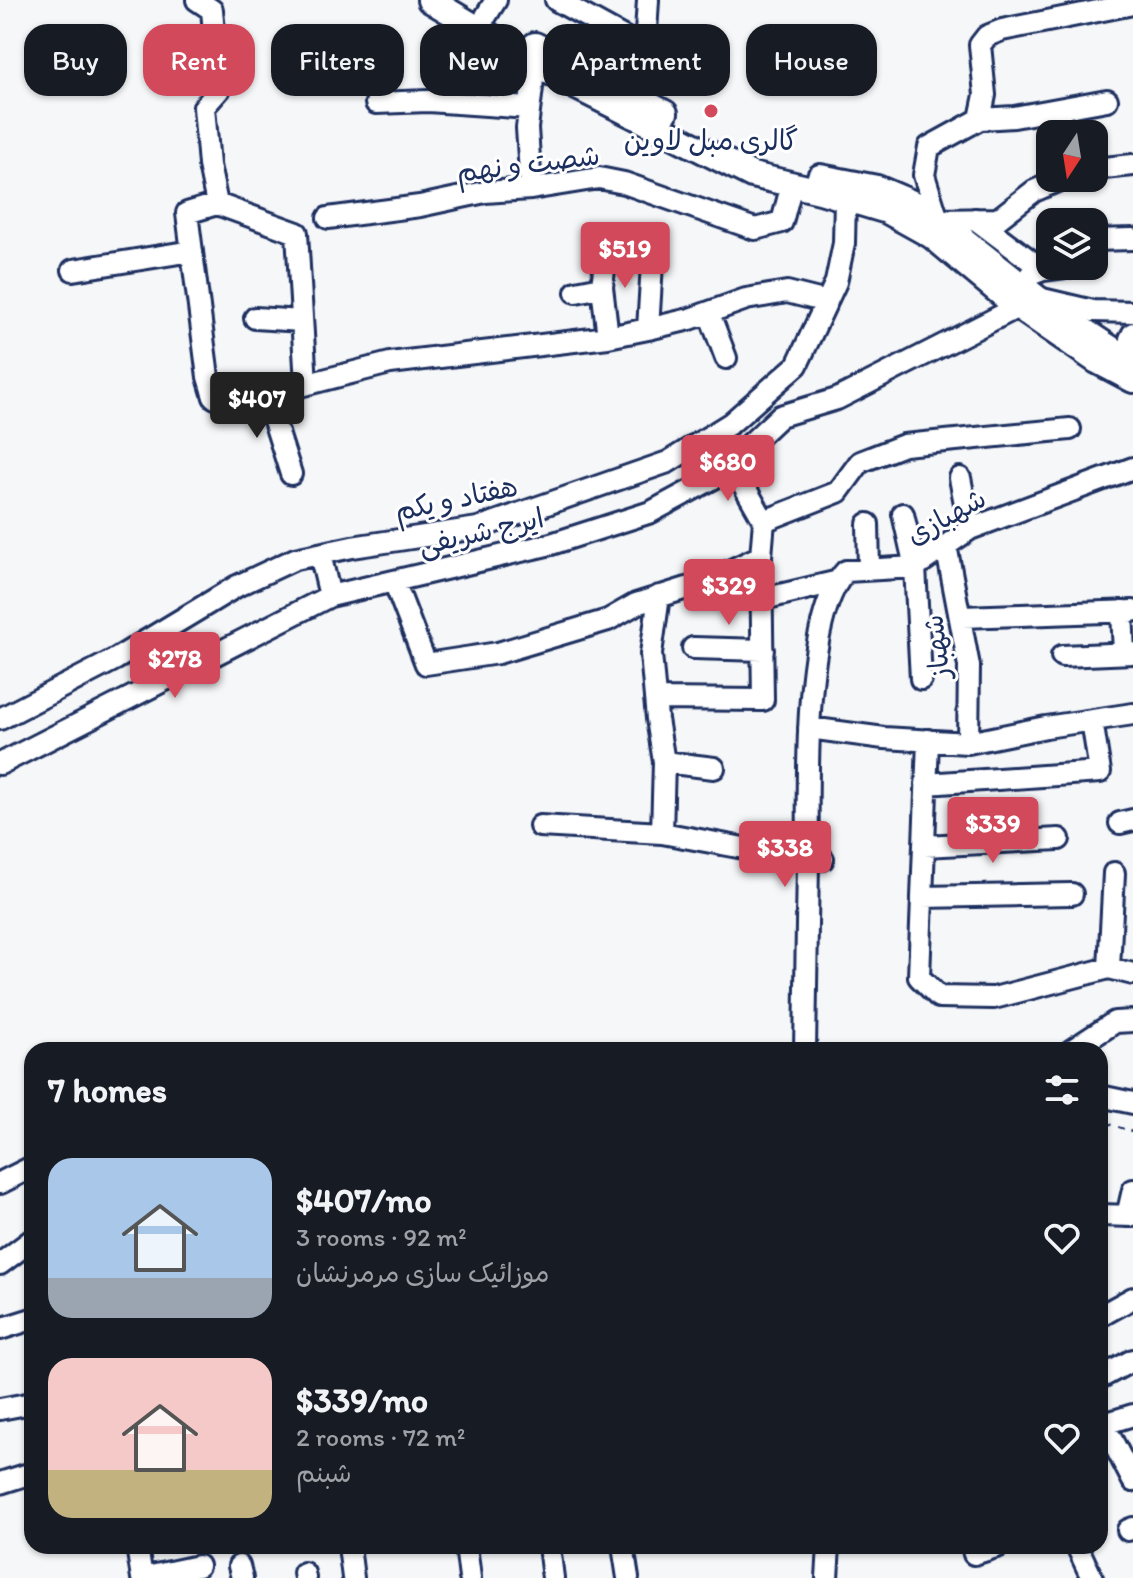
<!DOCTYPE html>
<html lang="en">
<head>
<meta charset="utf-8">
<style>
	body { margin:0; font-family:Itim,"Playpen Sans Arabic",sans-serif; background:#242831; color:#f1f3f6; height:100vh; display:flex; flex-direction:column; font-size:30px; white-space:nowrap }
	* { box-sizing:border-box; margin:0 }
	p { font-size:26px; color:#9ea1a6 }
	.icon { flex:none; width:44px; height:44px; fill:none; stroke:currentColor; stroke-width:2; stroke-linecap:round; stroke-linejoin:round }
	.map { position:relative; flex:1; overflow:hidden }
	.sheet { position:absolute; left:24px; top:1042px; width:1084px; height:512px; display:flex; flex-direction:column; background:#171b24; border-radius:24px; box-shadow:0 2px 6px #0004 }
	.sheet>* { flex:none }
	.top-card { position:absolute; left:24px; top:24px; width:1086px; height:72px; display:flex; gap:16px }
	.needle { width:52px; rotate:192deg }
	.buttons { position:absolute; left:1036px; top:120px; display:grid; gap:16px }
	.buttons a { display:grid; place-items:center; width:72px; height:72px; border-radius:16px; background:#171b24; box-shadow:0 2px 6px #0004; font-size:40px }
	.price { position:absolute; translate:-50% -68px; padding:0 18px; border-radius:8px; background:#d1495b; color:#fff; font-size:26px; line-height:52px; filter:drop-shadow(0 2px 4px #0008) }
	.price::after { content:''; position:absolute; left:50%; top:48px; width:24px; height:18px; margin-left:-12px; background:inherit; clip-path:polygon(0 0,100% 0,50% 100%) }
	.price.current { background:#222; color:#fff }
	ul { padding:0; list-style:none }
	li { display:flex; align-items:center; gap:24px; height:200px; padding:0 24px }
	li span { display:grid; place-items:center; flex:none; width:224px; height:160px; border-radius:24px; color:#555 }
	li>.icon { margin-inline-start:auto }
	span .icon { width:96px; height:96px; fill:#fffc; stroke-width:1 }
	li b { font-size:34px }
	h2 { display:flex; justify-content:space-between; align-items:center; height:96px; padding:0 24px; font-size:34px }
	.chip { padding:0 28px; border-radius:24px; background:#171b24; box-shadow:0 2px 6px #0004; font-size:28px; line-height:72px }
	.chip.current { background:#d1495b; color:#fff }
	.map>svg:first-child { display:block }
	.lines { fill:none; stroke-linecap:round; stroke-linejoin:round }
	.minor-casing { stroke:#1b2f5e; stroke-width:26 }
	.major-casing { stroke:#1b2f5e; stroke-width:30 }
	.path { stroke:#1b2f5e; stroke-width:2; stroke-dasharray:6 6; stroke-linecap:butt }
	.minor { stroke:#fff; stroke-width:20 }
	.major { stroke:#fff; stroke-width:24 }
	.poi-dot { fill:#d1495b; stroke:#fff; stroke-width:3 }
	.labels { text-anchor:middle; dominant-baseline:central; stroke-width:6; stroke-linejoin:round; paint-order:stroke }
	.poi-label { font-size:28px; fill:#1b2f5e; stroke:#fff }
	.street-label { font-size:28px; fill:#1b2f5e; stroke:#fff }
</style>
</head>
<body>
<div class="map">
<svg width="1133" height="1578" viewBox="0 0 1133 1578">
	<rect width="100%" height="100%" fill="#f6f7f9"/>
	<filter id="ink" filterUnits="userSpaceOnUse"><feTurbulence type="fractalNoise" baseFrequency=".0125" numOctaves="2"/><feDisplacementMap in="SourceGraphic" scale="16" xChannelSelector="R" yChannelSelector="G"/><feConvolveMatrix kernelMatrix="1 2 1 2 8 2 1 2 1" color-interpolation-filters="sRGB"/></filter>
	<g filter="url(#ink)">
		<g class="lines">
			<g class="minor-casing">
				<path id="minor" d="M197 0 212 10 219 90 204 107 209 165 217 204
					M556 0 645 49
					M486 16 496 0
					M625 92 645 49 648 0
					M376 103 428 101 529 108
					M980 119 1014 117 1107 100
					M1094 169 1133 165
					M1064 178 1034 191 998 219 938 220 924 175 929 147 980 119 985 95 980 45 987 36 1002 30 1133 4
					M531 189 527 128 535 63
					M217 204 187 213 208 377 214 397 220 400 296 387 390 363 608 337 648 329 690 319 746 299 787 292 827 302
					M217 204 297 233 306 384
					M328 218 420 206 485 192 531 189 599 178 624 183 755 229 782 222 792 184
					M975 219 1043 270
					M1094 240 1133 239
					M73 270 192 251
					M1030 275 1043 270 1073 266
					M576 292 602 287
					M1038 298 1093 311 1133 312
					M709 313 726 358
					M255 318 302 321
					M608 337 602 287 607 244 653 247 648 329
					M1128 360 1130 339 1133 333
					M265 392 291 474
					M731 463 764 521
					M960 478 970 529
					M903 514 915 567 921 679
					M868 524 869 569
					M946 545 969 666 968 743
					M320 554 330 596
					M394 581 426 664 498 653 608 620 636 604 706 582 761 556
					M659 596 651 654 657 719 664 762 662 833
					M763 599 835 582
					M1122 611 1124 653
					M962 617 1133 611
					M693 648 763 650
					M1062 656 1133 653
					M655 699 763 700 761 556 764 521 838 492 860 462 904 445 1070 429
					M0 719 116 659 237 586 295 559 352 547 478 528 668 462 731 423 797 365 836 282 844 243 845 199
					M809 728 884 738 968 743 1046 727 1133 714
					M928 740 919 977 939 997 994 998 1109 968 1133 974
					M664 762 714 768
					M0 764 330 596 551 544 651 512 714 478 780 416 837 399 1018 307
					M926 784 1100 772 1092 720
					M1120 823 1133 820
					M540 826 662 833 749 849 808 846 823 859
					M924 846 1059 839
					M922 897 1072 894
					M1109 968 1114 873
					M805 1050C806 987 807 924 808 862 808 795 801 618 846 571L915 567 970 529 1133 468
					M1072 1050 1115 1022 1133 1021
					M1100 1096 1133 1103
					M0 1183 32 1167
					M1100 1215 1133 1216
					M1127 1216 1133 1190
					M0 1264 32 1240
					M1100 1316 1133 1298
					M0 1329 32 1319
					M1100 1378 1133 1360
					M0 1409 32 1403
					M1100 1417 1133 1481
					M1104 1424 1133 1415
					M0 1483 32 1473
					M1128 1530 1133 1528
					M137 1546 142 1578 198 1566
					M349 1546 353 1578
					M466 1546 470 1578
					M549 1546 553 1578
					M623 1546 628 1578
					M972 1546 974 1554 999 1546
					M1077 1546 1092 1578
					M239 1566 242 1578
					M304 1573 305 1578
					M827 1578 829 1546"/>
			</g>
			<g class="major-casing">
				<path id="major" d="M430 0 567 82 752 175 820 191 887 211 932 236 1010 301 1097 361 1133 380
					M535 45 665 113
					M820 177 877 188 922 207 1051 309 1133 363"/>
			</g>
			<path class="path" d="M1104 1113V1122L1133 1132"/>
			<use href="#minor" class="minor"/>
			<use href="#major" class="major"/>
		</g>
	</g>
	<circle class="poi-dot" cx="711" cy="111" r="8"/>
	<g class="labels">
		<g class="poi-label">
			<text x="711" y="140">گالری مبل لاوین</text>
		</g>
		<g class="street-label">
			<text transform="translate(528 163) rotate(-7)">شصت و نهم</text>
			<text transform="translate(456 498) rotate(-12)">هفتاد و یکم</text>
			<text transform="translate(946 516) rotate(-29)">شهبازی</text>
			<text transform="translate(481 531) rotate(-13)">ایرج شریفی</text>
			<text transform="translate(936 647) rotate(-97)">شهباز</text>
		</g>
	</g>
</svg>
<div class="buttons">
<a><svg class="needle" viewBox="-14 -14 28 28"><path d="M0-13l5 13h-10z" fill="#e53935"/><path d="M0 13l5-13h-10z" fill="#9ea1a6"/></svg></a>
<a><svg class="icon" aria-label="layers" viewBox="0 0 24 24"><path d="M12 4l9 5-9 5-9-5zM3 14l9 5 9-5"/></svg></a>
</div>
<b class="price" style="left:625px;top:290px">$519</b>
<b class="price current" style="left:257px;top:440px">$407</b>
<b class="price" style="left:728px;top:503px">$680</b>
<b class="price" style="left:729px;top:627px">$329</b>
<b class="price" style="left:175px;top:700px">$278</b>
<b class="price" style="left:993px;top:865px">$339</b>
<b class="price" style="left:785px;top:889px">$338</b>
<div class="top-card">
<a class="chip">Buy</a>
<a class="chip current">Rent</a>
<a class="chip">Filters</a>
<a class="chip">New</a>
<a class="chip">Apartment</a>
<a class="chip">House</a>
</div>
<section class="sheet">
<h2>7 homes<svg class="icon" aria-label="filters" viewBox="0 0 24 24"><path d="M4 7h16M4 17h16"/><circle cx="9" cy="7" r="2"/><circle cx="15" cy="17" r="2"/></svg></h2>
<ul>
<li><span style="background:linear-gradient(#a9c7e8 75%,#9aa5b1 0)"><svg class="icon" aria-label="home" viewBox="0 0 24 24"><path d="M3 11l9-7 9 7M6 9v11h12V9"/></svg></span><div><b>$407/mo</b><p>3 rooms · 92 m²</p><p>موزائیک سازی مرمرنشان</p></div><svg class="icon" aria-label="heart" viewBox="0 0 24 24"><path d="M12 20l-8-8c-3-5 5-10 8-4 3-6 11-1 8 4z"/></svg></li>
<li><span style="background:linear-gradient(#f6c9c9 70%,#c2b280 0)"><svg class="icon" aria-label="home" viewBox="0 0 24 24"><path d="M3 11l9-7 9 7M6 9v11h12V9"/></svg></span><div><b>$339/mo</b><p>2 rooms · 72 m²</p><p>شبنم</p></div><svg class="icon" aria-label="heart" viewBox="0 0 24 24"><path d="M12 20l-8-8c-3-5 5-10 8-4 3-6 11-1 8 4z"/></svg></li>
</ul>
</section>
</div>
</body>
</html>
